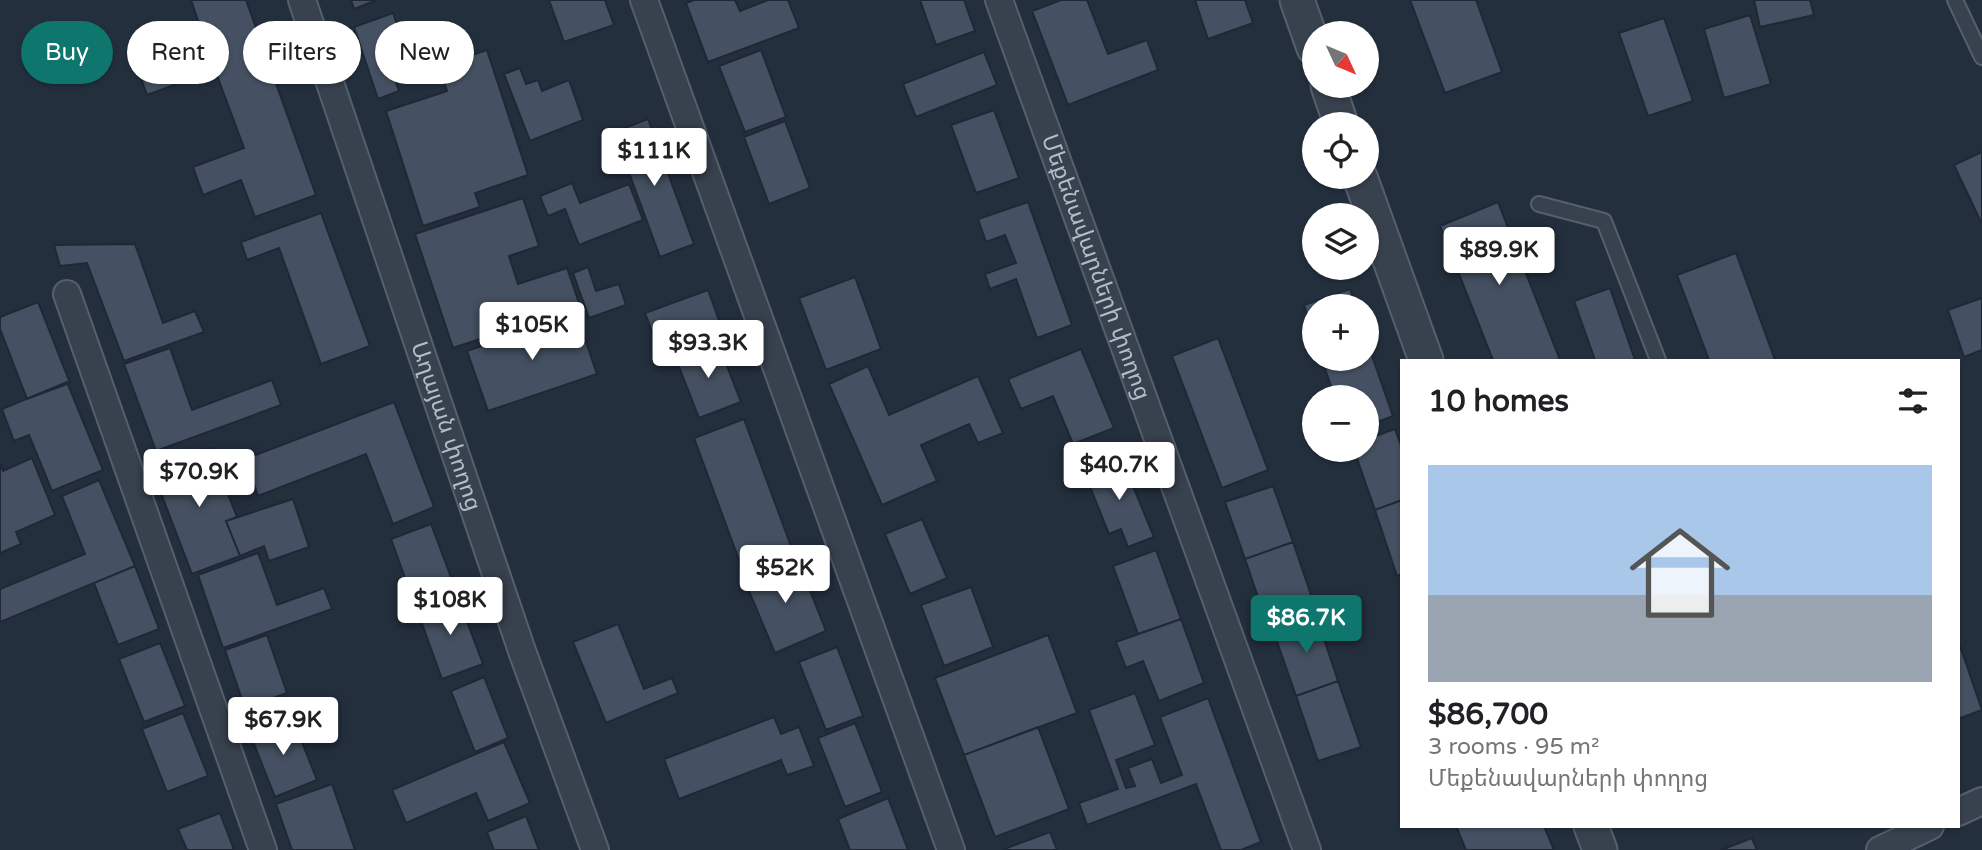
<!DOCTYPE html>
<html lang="en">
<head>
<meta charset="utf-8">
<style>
	body { margin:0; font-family:"Varela Round","Noto Sans Armenian",sans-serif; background:#f6f6f6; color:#202124; height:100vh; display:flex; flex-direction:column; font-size:26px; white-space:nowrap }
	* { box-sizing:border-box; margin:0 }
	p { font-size:23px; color:#757577 }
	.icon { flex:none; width:38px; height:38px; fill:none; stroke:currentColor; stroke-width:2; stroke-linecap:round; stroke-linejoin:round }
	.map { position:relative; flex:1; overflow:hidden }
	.drawer { position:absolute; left:1400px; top:359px; width:560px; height:469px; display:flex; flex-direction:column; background:#fff; border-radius:0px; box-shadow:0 2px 5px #0004 }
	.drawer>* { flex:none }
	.hud { position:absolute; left:21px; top:21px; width:665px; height:63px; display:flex; gap:14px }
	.needle { width:46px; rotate:134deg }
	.tools { position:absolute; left:1302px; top:21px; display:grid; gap:14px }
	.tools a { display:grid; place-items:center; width:77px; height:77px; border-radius:50%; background:#fff; box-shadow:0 2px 5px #0004; font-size:35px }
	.price { position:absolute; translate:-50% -60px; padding:0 16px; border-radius:7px; background:#fff; color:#222; font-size:23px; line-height:46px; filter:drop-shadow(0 2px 4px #0008) }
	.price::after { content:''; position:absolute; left:50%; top:42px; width:21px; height:16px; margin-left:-10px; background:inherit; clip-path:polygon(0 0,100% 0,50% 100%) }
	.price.active { background:#0f766e; color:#fff }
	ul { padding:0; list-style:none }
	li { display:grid; align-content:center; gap:14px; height:371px; padding:0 28px }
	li+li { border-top:2px solid #e0e0e0 }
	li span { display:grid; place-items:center; height:217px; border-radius:0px; color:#555 }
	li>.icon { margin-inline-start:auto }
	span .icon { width:126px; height:126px; fill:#fffc; stroke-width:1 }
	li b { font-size:30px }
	h2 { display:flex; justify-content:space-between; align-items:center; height:84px; padding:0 28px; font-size:30px }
	.chip { padding:0 24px; border-radius:32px; background:#fff; box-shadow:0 2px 5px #0004; font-size:24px; line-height:63px }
	.chip.active { background:#0f766e; color:#fff }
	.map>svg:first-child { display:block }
	.building { fill:#455162; stroke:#1f2835; stroke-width:2 }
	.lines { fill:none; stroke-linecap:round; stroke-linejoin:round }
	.service-casing { stroke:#565f6c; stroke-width:18 }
	.minor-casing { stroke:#565f6c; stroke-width:30 }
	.tertiary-casing { stroke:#565f6c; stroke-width:37 }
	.service { stroke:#38414e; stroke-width:14 }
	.minor { stroke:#38414e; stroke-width:26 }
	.tertiary { stroke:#38414e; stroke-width:33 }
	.labels { text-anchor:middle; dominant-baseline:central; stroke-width:6; stroke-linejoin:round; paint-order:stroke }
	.street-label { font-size:23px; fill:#b4bcc9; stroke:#1d2633 }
</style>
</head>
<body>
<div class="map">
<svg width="1982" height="850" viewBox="0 0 1982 850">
	<rect width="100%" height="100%" fill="#242f3e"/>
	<path class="building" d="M191 0H246L316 195 255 217 241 180 203 195 193 167 244 148 215 70 147 95 135 62 204 38Z
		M351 0H377L354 9Z
		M549 0H605L614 25 564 42Z
		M694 0H735L740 11 768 0H788L799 28 708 62 686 3Z
		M920 0H964L975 31 936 45Z
		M1061 0H1087L1108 54 1147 40 1158 70 1068 105 1032 11Z
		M1195 0H1245L1253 23 1208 39Z
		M1410 0H1476L1502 72 1445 93Z
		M1754 0H1810L1814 15 1760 27Z
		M393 13 409 59 390 66 399 91 378 99 354 27Z
		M1750 15 1771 84 1724 98 1704 29Z
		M1664 18 1693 101 1648 116 1619 33Z
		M487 50 528 175 475 193 480 207 423 226 386 111 447 91 439 66Z
		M761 50 786 117 745 132 719 66Z
		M984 52 997 85 916 117 903 84Z
		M520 68 526 84 538 80 542 91 569 80 583 120 530 141 504 74Z
		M994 110 1019 178 976 193 951 125Z
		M648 119 694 244 660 257 614 132Z
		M785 121 810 188 769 204 744 137Z
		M1982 152V222H1981L1954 165Z
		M572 183 580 203 629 184 643 220 579 245 565 209 548 216 540 196Z
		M523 198 539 246 509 256 518 284 567 268 580 306 453 348 415 234Z
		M1028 202 1072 325 1037 338 1016 279 990 289 985 274 1016 263 1005 235 986 242 978 219Z
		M1498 202 1560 360H1493L1440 226Z
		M321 213 370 346 321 364 279 248 247 260 241 242Z
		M135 244 163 323 195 311 204 332 124 361 87 263 60 266 54 245Z
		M1736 253 1775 360H1709L1677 275Z
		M588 267 596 291 619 284 626 305 589 318 573 273Z
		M855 277 881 349 826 370 799 298Z
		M1610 288 1635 360H1595L1574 301Z
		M1350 289 1356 306H1314V336L1304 305Z
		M708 290 724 334 662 358 645 313Z
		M1982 298V350L1964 357 1948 310Z
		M38 302 70 383 27 399 0 329V317Z
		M576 313 597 374 488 411 467 351Z
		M1218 338 1268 470 1222 488 1172 356Z
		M718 343 741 402 699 418 676 359Z
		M170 348 192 410 272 380 281 405 156 451 124 364Z
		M1081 349 1114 428 1073 444 1053 396 1021 409 1008 379Z
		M1371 353 1393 416 1367 426V397H1335L1325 369 1354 359H1367V354Z
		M1322 359H1354L1325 369Z
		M868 366 889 415 978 376 1003 433 978 443 969 424 921 445 937 481 882 505 829 384Z
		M67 382 103 470 52 491 29 435 14 441 2 409Z
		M394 402 434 507 393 524 366 454 258 496 245 459Z
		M744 419 792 549 742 568 694 438Z
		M1395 429 1402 448V500L1375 510 1354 450H1367V439Z
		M210 448 237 517 226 521 240 556 192 574 152 470Z
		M1121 457 1154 537 1128 547 1121 529 1109 534 1084 472Z
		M32 458 55 515 16 532 21 544 0 553V462L3 471Z
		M99 480 135 566 0 622V589L85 554 62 496Z
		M1273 486 1293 542 1245 559 1225 502Z
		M293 499 309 547 269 561 264 546 240 556 226 521Z
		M1402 500V574L1397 576 1375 510Z
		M922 519 947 578 910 594 885 534Z
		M431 524 457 593 416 608 391 539Z
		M1293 542 1312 598 1264 615 1245 559Z
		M1156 550 1181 619 1138 634 1113 566Z
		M258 553 277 605 324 588 332 609 223 648 198 575Z
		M797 558 826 631 775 653 744 579Z
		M135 566 159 629 118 645 94 583Z
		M971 587 993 647 944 666 921 605Z
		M457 595 483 664 442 679 417 610Z
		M1316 615 1338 681 1296 696 1273 630Z
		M1181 619 1204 683 1159 701 1143 661 1126 668 1116 642Z
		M618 624 644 689 672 678 678 693 606 723 573 642Z
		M267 635 287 693 245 708 225 650Z
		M1048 635 1077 713 964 755 935 678Z
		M1958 640 1982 710 1958 719Z
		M160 643 185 706 144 722 119 659Z
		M837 647 863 716 826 730 799 662Z
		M484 677 508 738 475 752 451 691Z
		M1338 681 1361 747 1318 761 1296 696Z
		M1135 693 1155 745 1116 760 1126 788 1135 786 1128 768 1152 759 1161 783 1182 775 1160 717 1208 698 1261 842 1241 850H1221L1196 784 1087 825 1079 803 1118 789 1089 710Z
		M183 713 208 776 167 792 142 729Z
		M292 717 317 780 275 797 250 734Z
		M774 717 781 734 799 727 814 766 787 775 781 760 679 799 664 759Z
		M855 723 882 792 845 807 818 738Z
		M1038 727 1069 809 995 837 964 755Z
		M504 742 530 803 488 821 476 793 406 823 392 790Z
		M332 784 355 850H292L276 804Z
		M888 798 908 850H850L838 819Z
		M220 813 234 850H187L178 829Z
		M526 816 539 850H494L487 832Z
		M1456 826H1544L1554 850H1466Z
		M1050 832 1057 850H1004V849Z
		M1752 838 1757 850H1721Z"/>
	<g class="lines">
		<g class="service-casing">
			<path id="service" d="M1955 0 1982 57
				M1539 204 1604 221 1658 360"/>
		</g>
		<g class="minor-casing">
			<g id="minor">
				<path id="s1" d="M302 0 522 651 595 850"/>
				<path d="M644 0 951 850"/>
				<path id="s2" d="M999 0 1307 850"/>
				<path d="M67 294 263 850"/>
				<path d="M1958 812 1982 801"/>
				<path d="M1880 850 1930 826"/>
			</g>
		</g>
		<g class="tertiary-casing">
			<path id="tertiary" d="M1297 0 1314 48
				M1328 86 1341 124
				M1360 177 1426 360
				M1591 826 1600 850"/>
		</g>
		<use href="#service" class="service"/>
		<use href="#minor" class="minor"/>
		<use href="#tertiary" class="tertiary"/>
	</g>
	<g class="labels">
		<g class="street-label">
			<text stroke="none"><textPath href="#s2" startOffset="284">Մեքենավարների փողոց</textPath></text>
			<text stroke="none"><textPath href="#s1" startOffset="450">Աղայան փողոց</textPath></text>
		</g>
	</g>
</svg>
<div class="tools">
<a><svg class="needle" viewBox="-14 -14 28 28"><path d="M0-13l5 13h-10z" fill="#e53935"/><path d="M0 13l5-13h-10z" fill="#757577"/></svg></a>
<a><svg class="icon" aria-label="locate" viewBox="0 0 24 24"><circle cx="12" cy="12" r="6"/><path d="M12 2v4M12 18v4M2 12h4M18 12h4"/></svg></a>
<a><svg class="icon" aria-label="layers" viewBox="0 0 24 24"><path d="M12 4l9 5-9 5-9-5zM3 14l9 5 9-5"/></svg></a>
<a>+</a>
<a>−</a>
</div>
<b class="price" style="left:654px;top:188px">$111K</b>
<b class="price" style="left:1499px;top:287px">$89.9K</b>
<b class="price" style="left:532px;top:362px">$105K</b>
<b class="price" style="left:708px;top:380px">$93.3K</b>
<b class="price" style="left:1119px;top:502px">$40.7K</b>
<b class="price" style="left:199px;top:509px">$70.9K</b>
<b class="price" style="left:785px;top:605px">$52K</b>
<b class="price" style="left:450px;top:637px">$108K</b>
<b class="price active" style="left:1306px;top:655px">$86.7K</b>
<b class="price" style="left:283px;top:757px">$67.9K</b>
<div class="hud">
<a class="chip active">Buy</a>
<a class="chip">Rent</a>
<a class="chip">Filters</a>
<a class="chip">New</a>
</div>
<section class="drawer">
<h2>10 homes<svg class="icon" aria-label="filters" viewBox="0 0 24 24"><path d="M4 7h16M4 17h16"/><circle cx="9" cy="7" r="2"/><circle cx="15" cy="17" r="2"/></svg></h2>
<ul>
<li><span style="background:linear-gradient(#a9c7e8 60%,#9aa5b1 0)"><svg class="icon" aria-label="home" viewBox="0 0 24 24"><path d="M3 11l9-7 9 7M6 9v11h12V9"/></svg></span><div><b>$86,700</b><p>3 rooms · 95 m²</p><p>Մեքենավարների փողոց</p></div></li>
</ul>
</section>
</div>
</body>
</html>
